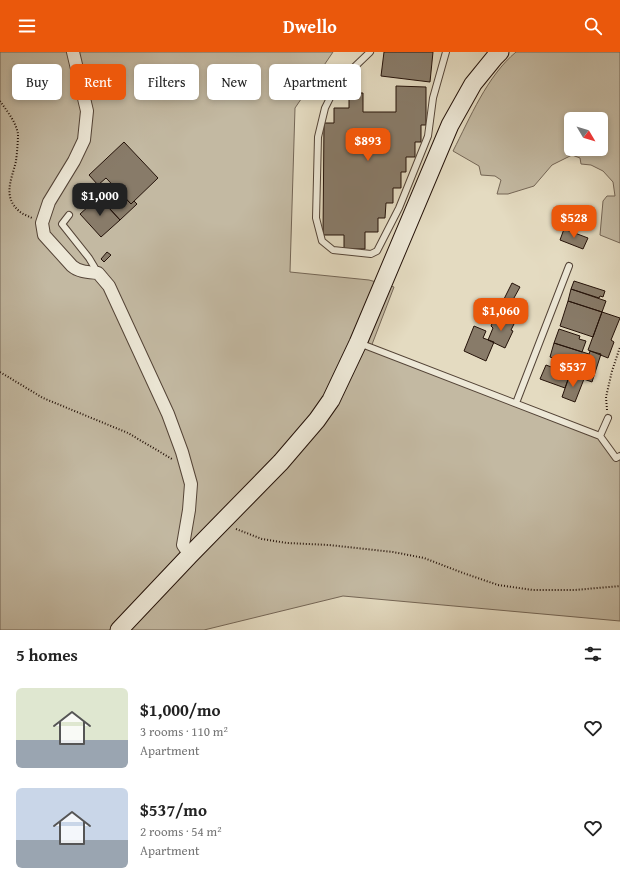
<!DOCTYPE html>
<html lang="en">
<head>
<meta charset="utf-8">
<style>
	body { margin:0; font-family:"Gentium Book Plus",serif; background:#f2f2f2; color:#222; height:100vh; display:flex; flex-direction:column; font-size:15px; white-space:nowrap }
	* { box-sizing:border-box; margin:0 }
	p { font-size:13px; color:#767676 }
	.icon { flex:none; width:22px; height:22px; fill:none; stroke:currentColor; stroke-width:2; stroke-linecap:round; stroke-linejoin:round }
	.map { position:relative; height:578px; overflow:hidden }
	.panel { display:flex; flex-direction:column; background:#fff; flex:1 }
	.panel>* { flex:none }
	.top-card { position:absolute; left:12px; top:12px; width:400px; height:36px; display:flex; gap:8px }
	.needle { width:26px; rotate:128deg }
	.buttons { position:absolute; left:564px; top:60px; display:grid; gap:8px }
	.buttons a { display:grid; place-items:center; width:44px; height:44px; border-radius:6px; background:#fff; box-shadow:0 2px 6px #0003; font-size:20px }
	.price { position:absolute; translate:-50% -34px; padding:0 9px; border-radius:8px; background:#ea580c; color:#fff; font-size:13px; line-height:26px; filter:drop-shadow(0 1px 2px #0008) }
	.price::after { content:''; position:absolute; left:50%; top:24px; width:12px; height:9px; margin-left:-6px; background:inherit; clip-path:polygon(0 0,100% 0,50% 100%) }
	.price.on { background:#222; color:#fff }
	ul { padding:0; list-style:none }
	li { display:flex; align-items:center; gap:12px; height:100px; padding:0 16px }
	li span { display:grid; place-items:center; flex:none; width:112px; height:80px; border-radius:6px; color:#555 }
	li>.icon { margin-inline-start:auto }
	span .icon { width:48px; height:48px; fill:#fffc; stroke-width:1 }
	li b { font-size:17px }
	h2 { display:flex; justify-content:space-between; align-items:center; height:48px; padding:0 16px; font-size:17px }
	.tag { padding:0 14px; border-radius:6px; background:#fff; box-shadow:0 2px 6px #0003; font-size:14px; line-height:36px }
	.tag.on { background:#ea580c; color:#fff }
	header { display:flex; justify-content:space-between; align-items:center; height:52px; padding:0 16px; background:#ea580c; color:#fff; font-size:18px; font-weight:700 }
	.map>svg:first-child { display:block }
	.green { fill:#c3b9a2; stroke:#746656; fill-rule:evenodd }
	.building { fill:#887b69; stroke:#241209 }
	.lines { fill:none; stroke-linecap:round; stroke-linejoin:round }
	.lane-casing { stroke:#544437; stroke-width:8 }
	.street-casing { stroke:#544437; stroke-width:14 }
	.secondary-casing { stroke:#241209; stroke-width:19 }
	.path { stroke:#241209; stroke-width:2; stroke-dasharray:1 2; stroke-linecap:butt }
	.lane { stroke:#ede8d7; stroke-width:6 }
	.street { stroke:#ede8d7; stroke-width:12 }
	.secondary { stroke:#ede8d7; stroke-width:17 }
</style>
</head>
<body>
<header><svg class="icon" aria-label="menu" viewBox="0 0 24 24"><path d="M4 6h16M4 12h16M4 18h16"/></svg>Dwello<svg class="icon" aria-label="search" viewBox="0 0 24 24"><circle cx="10" cy="10" r="6"/><path d="M15 15l6 6"/></svg></header>
<div class="map">
<svg width="620" height="578" viewBox="0 0 620 578">
	<rect width="100%" height="100%" fill="#e4dbc1"/>
	<filter id="stains"><feTurbulence type="fractalNoise" baseFrequency=".005" numOctaves="4"/><feColorMatrix values="0 0 0 0 .2 0 0 0 0 .09 0 0 0 0 .02 0 0 0 .5 -.17"/></filter>
	<radialGradient id="worn" r=".72"><stop offset=".6" stop-color="#630" stop-opacity="0"/><stop offset="1" stop-color="#630" stop-opacity=".3"/></radialGradient>
	<path class="green" d="M0 0H333L295 56 290 220 369 228 394 235 371 295 599 384 616 406 620 404V569L343 544 204 578H0Z
		M516 0H620V191L600 183 603 149 607 144H615L613 130 603 119 591 113 581 112 580 106 572 103 552 113 534 134 508 142H497L501 128 495 124 481 123 479 114 453 99C470 66 487 24 516 0ZM571 67H601V97H571Z"/>
	<path class="building" d="M384 0H433L430 30 381 24Z
		M396 34 426 35V73H421V90H415V105H406V120H401V136H393V151H386L385 166H378V180H365V197H344V183H323L324 71H334V56H349V41H363V60H396Z
		M124 90 158 126 131 152 106 126 98 133 89 123Z
		M111 131 131 152 134 149 137 152 120 168 97 143Z
		M99 145 120 168 101 185 80 162Z
		M564 177 588 186 583 197 560 188Z
		M107 200 111 203 104 210 101 207Z
		M574 229 605 239 603 245 600 244 599 246 571 237Z
		M512 231 520 235 509 255 502 251Z
		M571 237 606 249 602 260 568 249Z
		M568 249 602 260 593 285 560 274Z
		M502 251 519 260 514 272 496 263Z
		M602 260 620 266 611 288 614 290 608 306 588 298Z
		M496 263 514 272 511 278 513 279 505 296 488 288 493 276 491 274Z
		M474 274 486 279 483 286 494 290 486 309 464 299Z
		M559 277 580 284 579 287 586 289 582 300 554 291Z
		M554 291 589 302 585 316 550 305Z
		M590 299 601 302 592 330 581 326Z
		M546 313 570 322 565 336 540 327Z
		M570 322 584 327 575 350 562 345Z"/>
	<g class="lines">
		<g class="lane-casing">
			<path id="lane" d="M370 0 345 24 336 34 325 56 318 85 316 166 322 189 333 198 371 202 377 199 399 156 428 84 433 46 446 0
				M69 163 62 172 89 206 98 221
				M359 291 600 384 616 406 620 404
				M516 351 569 214
				M600 384 608 366"/>
		</g>
		<g class="street-casing">
			<path id="street" d="M73 0 87 59 84 88 74 109 49 150 42 171 44 183 72 214C79 220 88 220 98 221L109 234 168 362 182 400 191 432 189 458 183 493 190 503"/>
		</g>
		<g class="secondary-casing">
			<path id="secondary" d="M119 578 190 503 281 410 317 368 331 348 358 291 450 73 473 32 495 5 500 0"/>
		</g>
		<path class="path" d="M0 49C7 59 16 70 18 82 18 89 17 102 16 109 12 127 2 144 19 159 22 162 28 164 32 166
			M0 320 43 346 128 381 172 407
			M607 358 606 345 612 319 620 295
			M236 477 262 487 287 491 329 493 393 500 424 506 463 521 498 533 533 538H575L620 534"/>
		<use href="#lane" class="lane"/>
		<use href="#street" class="street"/>
		<use href="#secondary" class="secondary"/>
	</g>
	<rect width="100%" height="100%" filter="url(#stains)"/>
	<rect width="100%" height="100%" fill="url(#worn)"/>
</svg>
<div class="buttons">
<a><svg class="needle" viewBox="-14 -14 28 28"><path d="M0-13l5 13h-10z" fill="#e53935"/><path d="M0 13l5-13h-10z" fill="#767676"/></svg></a>
</div>
<b class="price" style="left:368px;top:110px">$893</b>
<b class="price on" style="left:100px;top:165px">$1,000</b>
<b class="price" style="left:574px;top:187px">$528</b>
<b class="price" style="left:501px;top:280px">$1,060</b>
<b class="price" style="left:573px;top:336px">$537</b>
<div class="top-card">
<a class="tag">Buy</a>
<a class="tag on">Rent</a>
<a class="tag">Filters</a>
<a class="tag">New</a>
<a class="tag">Apartment</a>
</div>
</div>
<section class="panel">
<h2>5 homes<svg class="icon" aria-label="filters" viewBox="0 0 24 24"><path d="M4 7h16M4 17h16"/><circle cx="9" cy="7" r="2"/><circle cx="15" cy="17" r="2"/></svg></h2>
<ul>
<li><span style="background:linear-gradient(#dfe7d0 65%,#9aa5b1 0)"><svg class="icon" aria-label="home" viewBox="0 0 24 24"><path d="M3 11l9-7 9 7M6 9v11h12V9"/></svg></span><div><b>$1,000/mo</b><p>3 rooms · 110 m²</p><p>Apartment</p></div><svg class="icon" aria-label="heart" viewBox="0 0 24 24"><path d="M12 20l-8-8c-3-5 5-10 8-4 3-6 11-1 8 4z"/></svg></li>
<li><span style="background:linear-gradient(#c9d6e8 65%,#9aa5b1 0)"><svg class="icon" aria-label="home" viewBox="0 0 24 24"><path d="M3 11l9-7 9 7M6 9v11h12V9"/></svg></span><div><b>$537/mo</b><p>2 rooms · 54 m²</p><p>Apartment</p></div><svg class="icon" aria-label="heart" viewBox="0 0 24 24"><path d="M12 20l-8-8c-3-5 5-10 8-4 3-6 11-1 8 4z"/></svg></li>
</ul>
</section>
</body>
</html>
